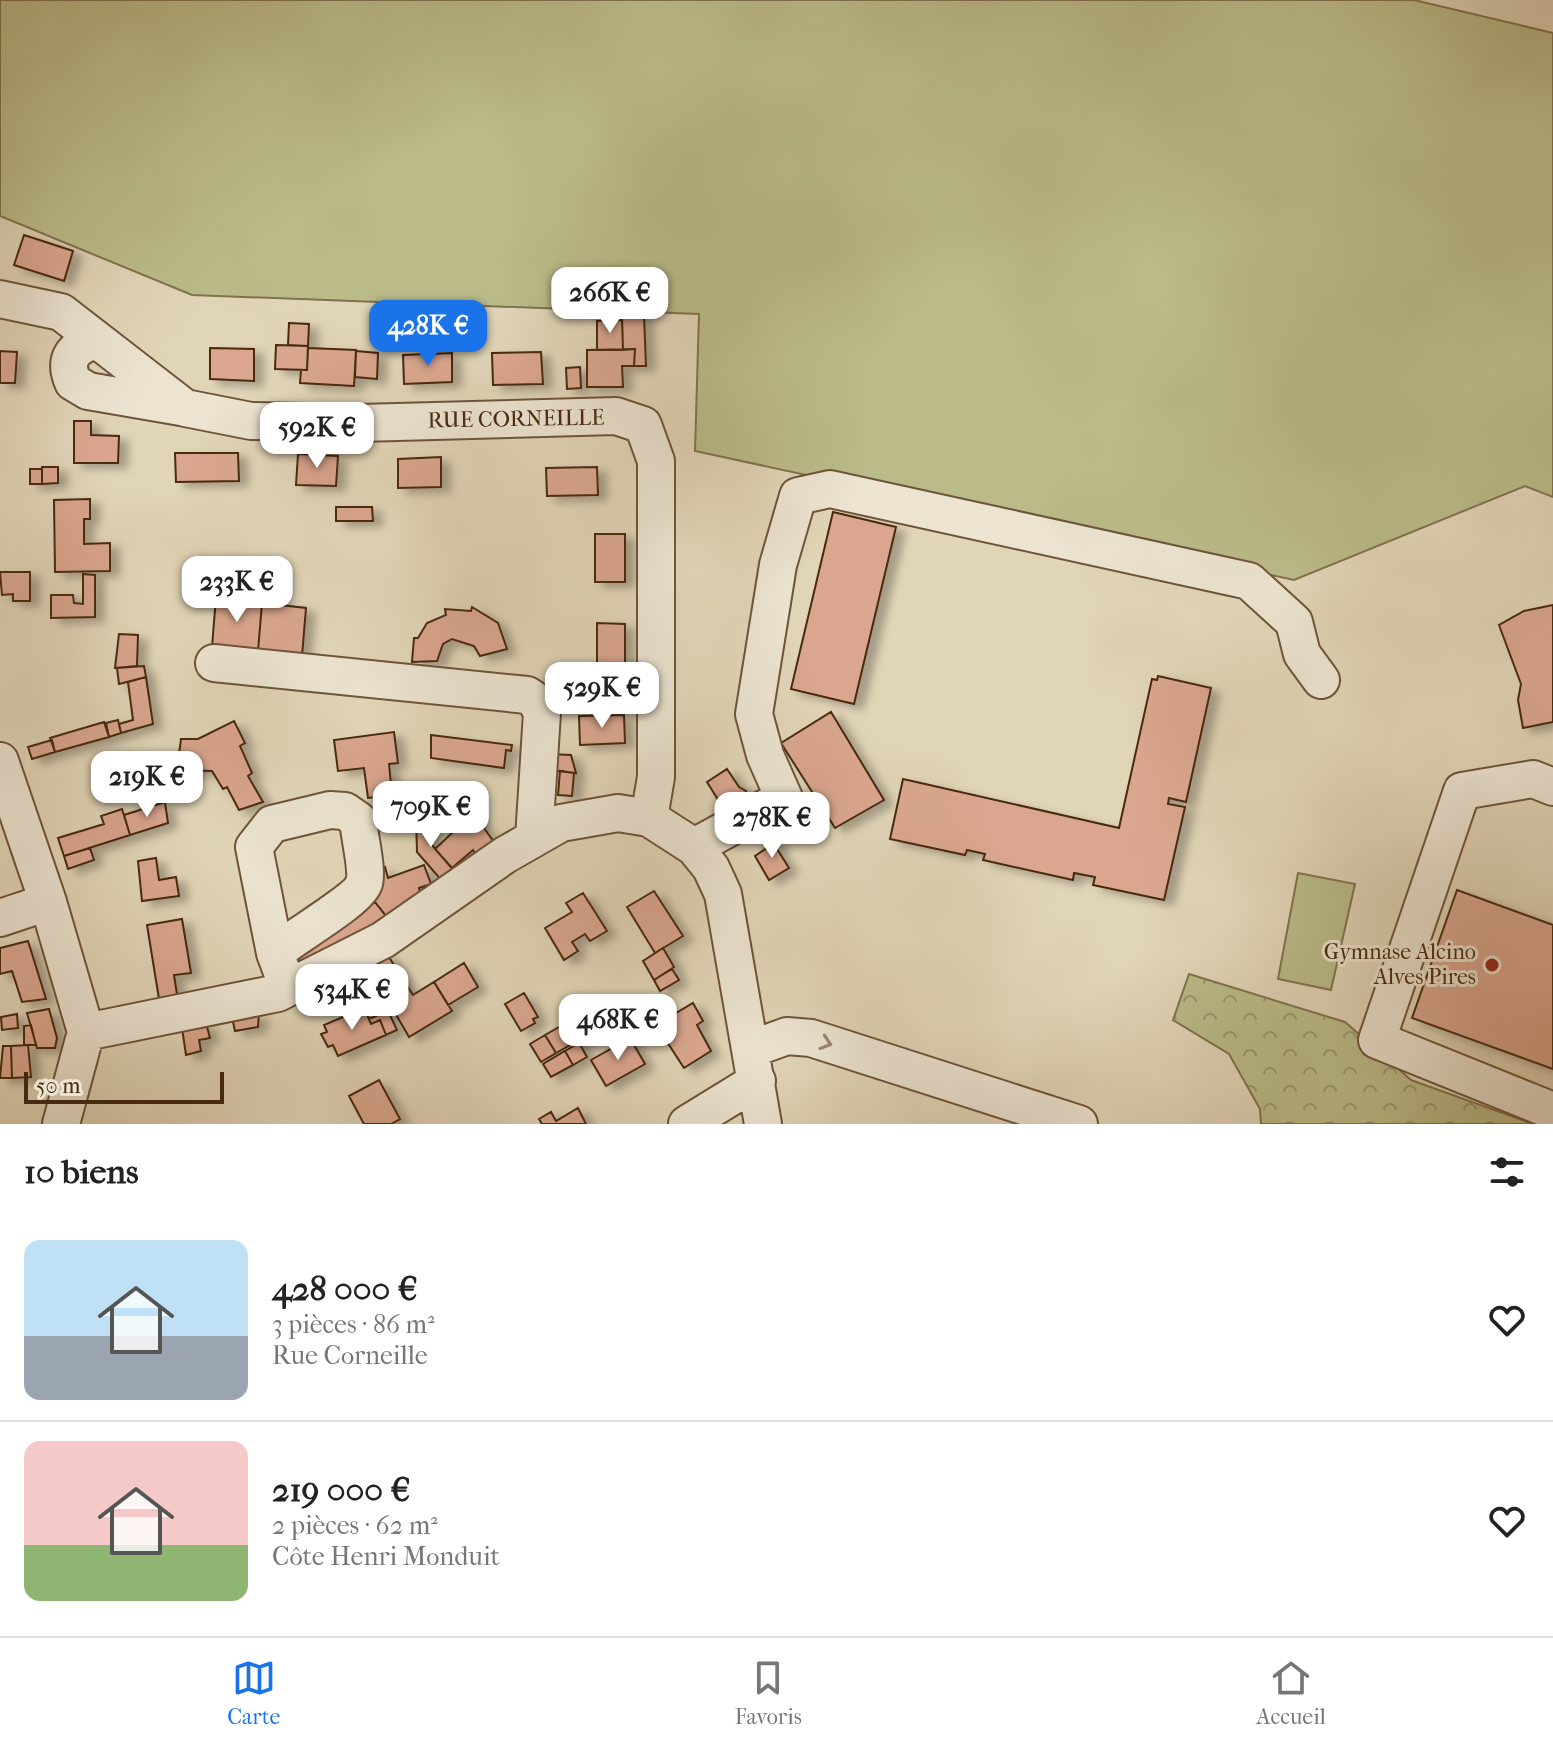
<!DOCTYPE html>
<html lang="fr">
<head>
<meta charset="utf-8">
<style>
	body { margin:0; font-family:"IM FELL French Canon",serif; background:#f2f2f2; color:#222; height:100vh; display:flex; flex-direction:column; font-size:30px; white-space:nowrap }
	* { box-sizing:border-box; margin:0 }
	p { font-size:26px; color:#767676 }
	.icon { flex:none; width:44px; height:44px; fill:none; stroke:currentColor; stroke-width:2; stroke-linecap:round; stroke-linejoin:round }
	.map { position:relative; height:1124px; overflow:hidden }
	.panel { display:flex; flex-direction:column; background:#fff; flex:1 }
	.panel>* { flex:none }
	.scale { position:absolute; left:24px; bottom:20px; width:200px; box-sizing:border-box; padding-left:8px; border:4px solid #482911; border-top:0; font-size:22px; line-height:28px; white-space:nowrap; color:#482911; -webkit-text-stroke:6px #ece4d1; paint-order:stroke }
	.price { position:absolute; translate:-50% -68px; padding:0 18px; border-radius:16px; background:#fff; color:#222; font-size:26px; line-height:52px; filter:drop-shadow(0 2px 4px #0008) }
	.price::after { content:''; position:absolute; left:50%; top:48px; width:24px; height:18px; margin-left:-12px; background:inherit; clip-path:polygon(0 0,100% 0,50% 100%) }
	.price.current { background:#1a73e8; color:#fff }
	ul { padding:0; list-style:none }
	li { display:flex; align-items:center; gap:24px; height:200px; padding:0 24px }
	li+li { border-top:2px solid #e0e0e0 }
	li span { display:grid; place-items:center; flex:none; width:224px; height:160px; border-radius:16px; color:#555 }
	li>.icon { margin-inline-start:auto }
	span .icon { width:96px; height:96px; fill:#fffc; stroke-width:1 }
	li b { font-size:34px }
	h2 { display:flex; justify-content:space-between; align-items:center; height:96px; padding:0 24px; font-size:34px }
	.tabs { display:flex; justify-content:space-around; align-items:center; height:112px; border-top:2px solid #e0e0e0; background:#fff; font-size:22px; color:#767676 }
	.tabs a { display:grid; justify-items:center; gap:4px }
	.tabs .current { color:#1a73e8 }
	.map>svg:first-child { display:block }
	.grass { fill:#babb89; stroke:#81724d; stroke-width:2 }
	.forest { fill:url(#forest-crowns); stroke:#81724d; stroke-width:2 }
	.building { fill:#daa68f; stroke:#482911; stroke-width:2; filter:url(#shadow) }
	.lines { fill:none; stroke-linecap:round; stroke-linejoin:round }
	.minor-casing { stroke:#6e543b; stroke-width:40 }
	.minor { stroke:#ece4d1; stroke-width:36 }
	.oneway { stroke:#9a8671 }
	.poi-dot { fill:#8f2418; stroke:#ece4d1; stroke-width:3 }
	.labels { text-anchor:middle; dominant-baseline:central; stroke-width:6; stroke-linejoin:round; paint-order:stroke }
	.street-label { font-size:22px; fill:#482911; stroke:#ece4d1 }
	.poi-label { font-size:22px; fill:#482911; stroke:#ece4d1; text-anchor:end }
</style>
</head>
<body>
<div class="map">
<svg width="1553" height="1124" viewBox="0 0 1553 1124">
	<defs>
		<pattern id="forest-crowns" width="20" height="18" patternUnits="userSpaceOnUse" patternTransform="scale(2)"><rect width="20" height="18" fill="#babb89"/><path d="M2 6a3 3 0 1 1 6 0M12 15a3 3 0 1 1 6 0" fill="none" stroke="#99986f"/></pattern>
		<filter id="shadow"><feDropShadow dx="9" dy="5" stdDeviation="4" flood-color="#0004"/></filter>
	</defs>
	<rect width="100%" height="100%" fill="#e1d5b8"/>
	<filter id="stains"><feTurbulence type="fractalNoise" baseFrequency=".0025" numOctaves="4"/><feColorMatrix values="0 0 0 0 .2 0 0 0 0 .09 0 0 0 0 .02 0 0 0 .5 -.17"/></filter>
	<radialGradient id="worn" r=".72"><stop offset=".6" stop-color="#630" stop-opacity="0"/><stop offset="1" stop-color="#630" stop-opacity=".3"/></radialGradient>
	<path class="grass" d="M0 0H1414L1553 33V497L1525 486 1294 580 695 451 699 314 192 295 0 216Z
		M1298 873 1355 884 1331 990 1278 979Z"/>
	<path class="forest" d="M1189 974 1345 1022 1411 1080 1533 1124H1261L1260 1109 1229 1054 1173 1020Z"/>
	<path class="building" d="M24 235 73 251 64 281 14 265Z
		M644 315 646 366H634L635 349 623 350 622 316Z
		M622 320 623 350H597V321Z
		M289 323 309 324 308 346 288 345Z
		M276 345 308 346 307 370 275 369Z
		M210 348 254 349V381L210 379Z
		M308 348 356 350 354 386 300 383 301 370H307Z
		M635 349 634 366H622L623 387H587V350Z
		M0 351 17 352 15 383H0Z
		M356 351 378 353 377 379 355 377Z
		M541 352 543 384 493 385 492 353Z
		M452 353V382L404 384 403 355Z
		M580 367 581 388 567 389 566 368Z
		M74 421H91V435L119 436 118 463H74Z
		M175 453H238L239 481 176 482Z
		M298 454 338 456 336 486 296 485Z
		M441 457V487L398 488V459Z
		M42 467H58V483L42 484Z
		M597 467 598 495 547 496 546 468Z
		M30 469H42V484H30Z
		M90 499V519H84V544L110 543V571L55 572 54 500Z
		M336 507H372L373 521H336Z
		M833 512 896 527 854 704 791 689Z
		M595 534H625V582H595Z
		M0 572H30V601H13V594L2 595Z
		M83 574 95 575V617L51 618V595H73L74 603 83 604Z
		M216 597 262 603 258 651 212 647Z
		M262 603 306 608 302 656 258 651Z
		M1553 605V722L1523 728 1518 700 1521 684 1499 625 1524 611Z
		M472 607 498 623 507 649 480 656 474 646 452 639 443 644 437 661 412 662 414 638H418L427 623 446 615 445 609 471 611Z
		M597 623 625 624V669H597Z
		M119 634 138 635 137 666 115 668Z
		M144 666 146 677 119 684 117 668Z
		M1158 676 1211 688 1186 802 1169 798 1168 804 1185 807 1164 900 1093 885 1095 877 1074 873 1073 880 983 860 985 854 967 850 965 855 890 839 903 779 1119 828 1152 679 1157 680Z
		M146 677 153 724 121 733 119 724 133 720 128 682Z
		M831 712 884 800 835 828 781 743Z
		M624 715 625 743 580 745 579 716Z
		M118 720 121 733 109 737 106 723Z
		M234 721 245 743 240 746 252 773 248 776 263 802 239 810 227 787 223 789 212 771 177 770 181 739H198Z
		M104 722 109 737 55 752 50 738Z
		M394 732 398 763 389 764 392 795 368 798 364 768 338 771 334 740Z
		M431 735 512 745 511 751 506 750 504 768 431 758Z
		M52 740 55 752 32 759 28 747Z
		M549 754 571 755 576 773 549 770Z
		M727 769 739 787 746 791 741 799 736 796 722 806 707 782Z
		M560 771 574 773 572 796 558 795Z
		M165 802 168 823 130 835 124 815Z
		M122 809 130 835 64 856 58 838 104 824 101 816Z
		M473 813 494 842 476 855 473 850 452 868 435 849Z
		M431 814V844L455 872 442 881 417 852 416 817Z
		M772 838 780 844 777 849 789 868 769 880 755 856 768 847Z
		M90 848 94 860 68 869 64 856Z
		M156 858 159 880 176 877 179 896 142 901 138 861Z
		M424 865 431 884 419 888 421 897 390 921 375 902 369 875 385 867 388 878Z
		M1457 890 1553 925V1069L1412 1018Z
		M654 891 683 936 655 953 627 907Z
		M583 893 607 931 590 941 585 934 572 942 578 951 564 960 545 928 572 912 566 903Z
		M375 902 390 921 295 973 285 954Z
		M182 919 191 973 174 975 178 1001 160 1005 147 925Z
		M28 941 46 999 22 1002 12 971 0 974V948Z
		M663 948 674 967 654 980 643 961Z
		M387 954 413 995 434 982 452 1011 409 1037 368 966Z
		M464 963 478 987 448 1005 434 982Z
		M672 969 679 980 660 991 654 980Z
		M524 993 538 1017 533 1019 535 1023 521 1031 505 1004Z
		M646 1003 654 1017 640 1025 632 1011Z
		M693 1003 703 1021 697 1025 711 1051 684 1068 656 1025Z
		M364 1008 369 1019 388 1011 397 1030 338 1056 333 1045 328 1047 321 1034 327 1032 324 1025Z
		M364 1008 371 1024 380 1020 386 1035 338 1056 333 1045 328 1047 321 1034 327 1032 324 1025Z
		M49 1009 57 1038 55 1048H37L27 1013Z
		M259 1013 258 1027 235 1031 232 1017Z
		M580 1013 592 1032 577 1041 566 1023Z
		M17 1014 18 1028 2 1030 1 1017Z
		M206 1023 210 1038 199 1040 201 1051 186 1055 182 1028Z
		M566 1023 577 1041 556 1053 545 1035Z
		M31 1025 36 1045H24V1026Z
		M545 1035 556 1053 541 1062 530 1044Z
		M630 1038 645 1064 606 1086 591 1060Z
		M579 1043 587 1057 573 1065 565 1051Z
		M28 1045 31 1077 12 1078 11 1046Z
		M3 1046H11L12 1078H0Z
		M565 1051 573 1065 551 1077 543 1064Z
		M379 1080 400 1119 391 1124H364L349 1096Z
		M578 1108 586 1124H542L539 1119 551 1112 556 1121Z"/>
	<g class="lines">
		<g class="minor-casing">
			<path id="minor" d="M0 299 61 312 185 408 251 421 360 423 616 416 643 425 656 461V777L649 818
				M96 340C73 347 63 359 73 382L88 391 181 407
				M214 663 527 695 536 701 542 713 534 838
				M0 761 48 902 86 1032 61 1124
				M1553 787 1533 779 1462 791 1377 1040 1553 1111
				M694 847 784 798 765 755 754 714 778 565 798 496 830 489 1249 581 1294 622 1302 654 1321 680
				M0 918 48 902
				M275 953C293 937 359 900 364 883 368 871 359 834 358 820L345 811 330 810 272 824 254 847 275 953 288 988
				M86 1032 278 993 383 940 505 855 561 823 618 813 649 818 694 847 711 868 723 894 763 1124
				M751 1049 787 1036 811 1038 1079 1124
				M687 1124 757 1081"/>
		</g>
		<use href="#minor" class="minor"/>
	</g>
	<defs><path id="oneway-chevron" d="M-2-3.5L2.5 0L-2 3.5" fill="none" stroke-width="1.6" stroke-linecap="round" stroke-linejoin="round" transform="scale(2)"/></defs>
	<use class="oneway" href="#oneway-chevron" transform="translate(826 1043) rotate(18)"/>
	<circle class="poi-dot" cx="1492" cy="965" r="8"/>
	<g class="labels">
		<g class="street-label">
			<text transform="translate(516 419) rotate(-1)">RUE CORNEILLE</text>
		</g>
		<g class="poi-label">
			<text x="1476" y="952">Gymnase Alcino<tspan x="1476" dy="25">Alves Pires</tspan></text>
		</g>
	</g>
	<rect width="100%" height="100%" filter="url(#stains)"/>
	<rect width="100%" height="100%" fill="url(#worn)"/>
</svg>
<div class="scale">50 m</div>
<b class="price" style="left:610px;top:335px">266K €</b>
<b class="price current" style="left:428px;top:368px">428K €</b>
<b class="price" style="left:317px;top:470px">592K €</b>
<b class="price" style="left:237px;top:624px">233K €</b>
<b class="price" style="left:602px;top:730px">529K €</b>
<b class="price" style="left:147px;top:819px">219K €</b>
<b class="price" style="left:431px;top:849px">709K €</b>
<b class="price" style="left:772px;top:860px">278K €</b>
<b class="price" style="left:352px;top:1032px">534K €</b>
<b class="price" style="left:618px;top:1062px">468K €</b>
</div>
<section class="panel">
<h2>10 biens<svg class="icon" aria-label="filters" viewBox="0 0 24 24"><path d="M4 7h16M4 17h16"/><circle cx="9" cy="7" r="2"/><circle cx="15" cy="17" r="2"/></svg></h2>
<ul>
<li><span style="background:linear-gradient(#bfe0f5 60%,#9aa5b1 0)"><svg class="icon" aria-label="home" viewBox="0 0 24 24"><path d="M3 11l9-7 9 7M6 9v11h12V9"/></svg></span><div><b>428 000 €</b><p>3 pièces · 86 m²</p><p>Rue Corneille</p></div><svg class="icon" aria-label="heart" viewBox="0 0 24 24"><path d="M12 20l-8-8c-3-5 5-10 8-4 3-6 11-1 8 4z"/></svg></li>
<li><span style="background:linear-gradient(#f6c9c9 65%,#8fb573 0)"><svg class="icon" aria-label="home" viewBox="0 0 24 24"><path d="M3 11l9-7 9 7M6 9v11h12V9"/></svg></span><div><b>219 000 €</b><p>2 pièces · 62 m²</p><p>Côte Henri Monduit</p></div><svg class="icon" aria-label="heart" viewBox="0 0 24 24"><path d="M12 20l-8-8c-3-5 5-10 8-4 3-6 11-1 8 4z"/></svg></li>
</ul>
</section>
<nav class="tabs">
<a class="current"><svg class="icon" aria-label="map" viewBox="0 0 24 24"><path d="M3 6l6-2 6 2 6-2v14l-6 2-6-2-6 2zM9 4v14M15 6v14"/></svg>Carte</a>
<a><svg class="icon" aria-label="saved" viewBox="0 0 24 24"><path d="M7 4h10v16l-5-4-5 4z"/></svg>Favoris</a>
<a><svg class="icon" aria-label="home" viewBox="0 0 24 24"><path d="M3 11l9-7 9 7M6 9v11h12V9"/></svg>Accueil</a>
</nav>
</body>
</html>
